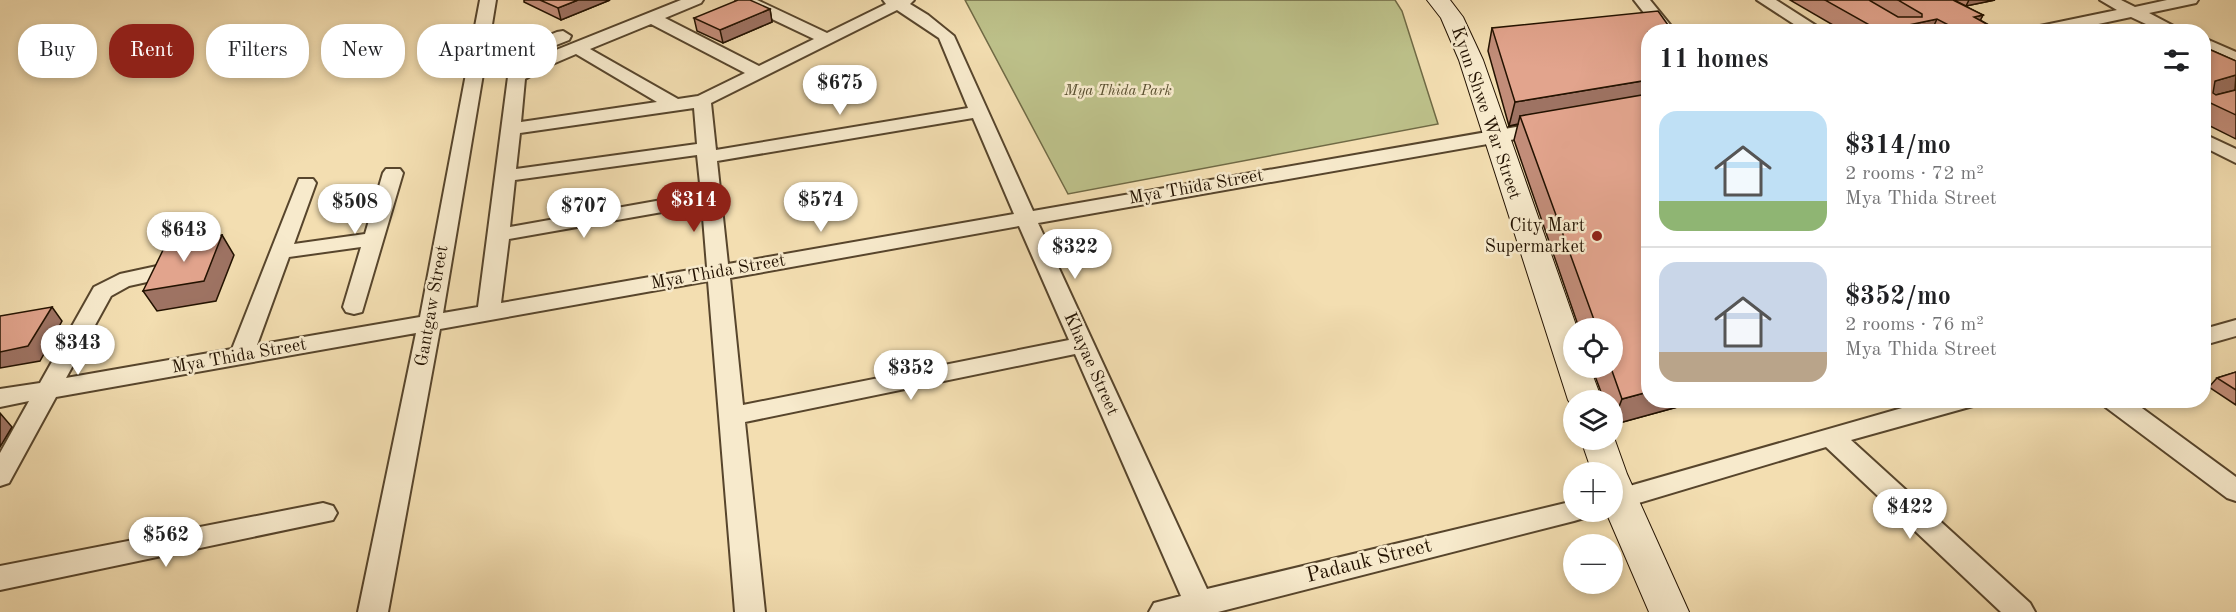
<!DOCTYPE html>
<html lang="en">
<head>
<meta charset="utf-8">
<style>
	body { margin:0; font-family:"Old Standard TT",serif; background:#f2f2f2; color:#202124; height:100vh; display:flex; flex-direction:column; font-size:22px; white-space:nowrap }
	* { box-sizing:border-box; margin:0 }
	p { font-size:20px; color:#757577 }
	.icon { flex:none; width:33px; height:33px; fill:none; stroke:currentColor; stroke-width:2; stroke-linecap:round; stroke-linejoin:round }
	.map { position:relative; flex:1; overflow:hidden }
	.side { position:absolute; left:1641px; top:24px; width:570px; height:384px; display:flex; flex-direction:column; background:#fff; border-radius:24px; box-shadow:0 3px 9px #0003 }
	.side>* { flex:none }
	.hud { position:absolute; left:18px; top:24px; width:570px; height:54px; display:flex; gap:12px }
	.controls { position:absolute; left:1563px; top:318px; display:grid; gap:12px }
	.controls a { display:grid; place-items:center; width:60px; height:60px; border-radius:50%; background:#fff; box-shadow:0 3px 9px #0003; font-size:30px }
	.price { position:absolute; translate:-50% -51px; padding:0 14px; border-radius:21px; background:#fff; color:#222; font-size:20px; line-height:39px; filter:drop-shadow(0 2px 3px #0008) }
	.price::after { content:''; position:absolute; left:50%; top:36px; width:18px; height:14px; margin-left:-9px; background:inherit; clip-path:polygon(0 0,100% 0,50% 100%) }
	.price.selected { background:#8f2418; color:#fff }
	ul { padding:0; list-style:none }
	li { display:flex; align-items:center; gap:18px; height:150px; padding:0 18px }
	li+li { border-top:2px solid #e0e0e0 }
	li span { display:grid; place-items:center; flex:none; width:168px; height:120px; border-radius:18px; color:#555 }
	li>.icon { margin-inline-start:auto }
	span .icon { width:72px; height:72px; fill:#fffc; stroke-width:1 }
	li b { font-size:26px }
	h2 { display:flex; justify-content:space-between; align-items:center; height:72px; padding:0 18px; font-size:26px }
	.tag { padding:0 21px; border-radius:24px; background:#fff; box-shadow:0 3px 9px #0003; font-size:21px; line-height:54px }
	.tag.selected { background:#8f2418; color:#fff }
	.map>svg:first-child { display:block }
	.green { fill:#bdc18a; stroke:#706a45; stroke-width:1.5 }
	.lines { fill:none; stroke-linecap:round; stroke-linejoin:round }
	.street-casing { stroke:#57452c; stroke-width:4 }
	.secondary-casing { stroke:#231200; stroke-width:2 }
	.street { fill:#f7eacc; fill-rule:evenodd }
	.secondary { fill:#f7eacc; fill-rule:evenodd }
	.wall { fill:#c28d79; stroke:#231200; stroke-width:1.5 }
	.shaded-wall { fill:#9e7363; stroke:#231200; stroke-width:1.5 }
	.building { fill:#e2a48d; stroke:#231200; stroke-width:1.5 }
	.poi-dot { fill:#8f2418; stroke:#f7eacc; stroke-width:2 }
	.labels { text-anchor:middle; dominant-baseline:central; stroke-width:5; stroke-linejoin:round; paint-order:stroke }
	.far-park-label { font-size:15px; font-style:italic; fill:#594f30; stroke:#f7eacc }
	.street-label { font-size:18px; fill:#231200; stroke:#f7eacc }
	.poi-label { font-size:18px; fill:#231200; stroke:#f7eacc; text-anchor:end }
	.near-street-label { font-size:21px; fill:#231200; stroke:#f7eacc }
</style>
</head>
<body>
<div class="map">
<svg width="2236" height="612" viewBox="0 0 2236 612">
	<rect width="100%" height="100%" fill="#f3deb1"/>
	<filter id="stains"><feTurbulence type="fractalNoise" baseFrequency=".00333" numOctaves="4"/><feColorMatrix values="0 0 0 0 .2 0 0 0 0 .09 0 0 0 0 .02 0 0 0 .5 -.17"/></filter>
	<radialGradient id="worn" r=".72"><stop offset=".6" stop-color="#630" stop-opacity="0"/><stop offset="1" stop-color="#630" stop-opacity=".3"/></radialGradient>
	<path class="green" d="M965 0H1395L1402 11 1438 124 1068 194Z"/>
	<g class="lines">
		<g class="street-casing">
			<path id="street" d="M480 0H496L486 61 557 32 563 31 571 36 569 40 483 74 443 313 478 307 508 77 511 73 536 58 681 0H703L701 3 665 18 759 66 814 39 738 3 736 0H757L827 33 886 4 883 0H914L910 4 928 15 954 36 1033 211 1544 122 1551 124 1553 128 1551 132 1544 134 1038 223 1207 589 1574 501V512H1587L1584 518 1574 521 1218 612H1149L1154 603 1181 596 1075 354 745 422 765 612H735L708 281 440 329 388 612H358L416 333 56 397 9 483 0 486V453L29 401 0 407V389L40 383 94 287 120 274 157 266 165 268 168 273 165 278 129 286 111 296 66 378 232 349 299 179H313L316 183 294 244 365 234 383 173 386 169H400L403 173 362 312 354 314 346 312 343 307 361 247 289 257 257 345 420 317ZM897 10 939 38 968 108 716 150 711 103ZM651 24 745 73 698 96 678 99 590 49ZM576 54 657 102 521 122 525 79 548 66ZM694 108 697 144 516 169 520 133ZM973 118 1014 214 728 264 717 161ZM697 155 701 193 510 227 515 180ZM702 205 707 267 501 303 509 239ZM1019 226 1069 340 743 405 730 278Z
				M1634 0H1650L1676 32H1659Z
				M1757 0H1776L1826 32H1806Z
				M2100 0H2121L2135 7 2167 0H2198L2196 3 2149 13 2185 32H2163L2131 17 2061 32H2027L2035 27 2117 10Z
				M2204 38 2236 52V63L2204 49Z
				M2204 134 2236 149V163L2204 147Z
				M2236 320V336L2204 345V329Z
				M1930 400H1976L1973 406 1851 440 2030 603 2035 612H2001L1826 447 1612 511V491Z
				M2101 400H2131L2236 477V501L2227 498 2104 406Z
				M323 503 333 506 337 513 333 520 0 590V566Z"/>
		</g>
		<g class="secondary-casing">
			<path id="secondary" d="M1427 0H1450L1463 17 1483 60 1577 328H1574V368H1590L1602 400H1574V409L1568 400 1459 60 1441 18Z
				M1612 432 1627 474 1689 612H1649L1606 512H1612V472H1592L1581 440H1612Z"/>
		</g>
		<use href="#street" class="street"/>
		<use href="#secondary" class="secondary"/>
	</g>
	<path class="wall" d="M524 0H610L561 20 524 2Z
		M1790 0H1953L1983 15 1980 20 2001 32H1845Z
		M1954 0H1995L1966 6Z
		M770 9 772 22 723 43 697 31 694 18Z
		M1492 28 1648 32V400H1703L1612 425V400H1604L1592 368H1612V328H1579L1514 140 1518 124 1509 126 1488 51Z
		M2204 47 2236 61V139L2204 123Z
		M2236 372V405L2209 387 2217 378Z"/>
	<path class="shaded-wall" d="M578 0H610L561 20 558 8Z
		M1969 0H1995L1966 6Z
		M770 9 772 22 723 43 720 30Z
		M1983 15 1975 31 1974 17Z
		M1937 19 1931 32H1880V31Z
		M2236 75 2235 90 2204 98 2215 81Z
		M1648 80V99L1520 116 1518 124 1509 126 1515 102Z
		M222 235 234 255 216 301 157 311 143 291Z
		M52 307 62 321 40 361 0 368V352Z
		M1648 392V400H1703L1612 425 1622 399Z
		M0 413 12 427 0 447Z"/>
	<path class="building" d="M540 0H578L558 8Z
		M738 0H750L770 9 720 30 694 18Z
		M1825 0H1869L1898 17H1922V14L1898 0H1953L1983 15 1974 17 2001 32H1962L1937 19 1880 31Z
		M1658 11 1673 32H1648V80L1515 102 1492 28Z
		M2204 47 2236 61V75L2215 81 2213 93 2216 95 2236 90V115L2204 100Z
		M1648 94V392L1622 399 1611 368H1612V328H1597L1520 116Z
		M222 235 204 281 143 291 166 244Z
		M52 307 28 346 0 352V316Z
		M2236 372V390L2217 378Z"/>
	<circle class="poi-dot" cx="1597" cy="236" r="6"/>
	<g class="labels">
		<g class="far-park-label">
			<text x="1118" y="91">Mya Thida Park</text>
		</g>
		<g class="street-label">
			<text transform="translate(1486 113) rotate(71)">Kyun Shwe War Street</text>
			<text transform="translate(1196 187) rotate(-10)">Mya Thida Street</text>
			<text transform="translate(718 272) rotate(-10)">Mya Thida Street</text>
			<text transform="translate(432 306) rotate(-80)">Gantgaw Street</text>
			<text transform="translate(239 356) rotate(-10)">Mya Thida Street</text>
			<text transform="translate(1091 364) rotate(66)">Khayae Street</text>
		</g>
		<g class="poi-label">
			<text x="1585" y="226">City Mart<tspan x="1585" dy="21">Supermarket</tspan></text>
		</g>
		<g class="near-street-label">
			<text transform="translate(1369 561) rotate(-14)">Padauk Street</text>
		</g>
	</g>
	<rect width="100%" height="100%" filter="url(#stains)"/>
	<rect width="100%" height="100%" fill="url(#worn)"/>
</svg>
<div class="controls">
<a><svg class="icon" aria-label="locate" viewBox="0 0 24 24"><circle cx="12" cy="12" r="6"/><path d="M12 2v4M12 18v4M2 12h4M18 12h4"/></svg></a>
<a><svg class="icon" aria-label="layers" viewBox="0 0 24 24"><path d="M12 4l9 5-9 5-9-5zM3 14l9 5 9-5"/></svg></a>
<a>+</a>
<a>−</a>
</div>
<b class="price" style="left:840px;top:116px">$675</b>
<b class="price selected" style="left:694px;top:233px">$314</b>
<b class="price" style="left:821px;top:233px">$574</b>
<b class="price" style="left:355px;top:235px">$508</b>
<b class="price" style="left:584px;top:239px">$707</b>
<b class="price" style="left:184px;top:263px">$643</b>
<b class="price" style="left:1075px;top:280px">$322</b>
<b class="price" style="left:78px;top:376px">$343</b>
<b class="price" style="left:911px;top:401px">$352</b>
<b class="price" style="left:1910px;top:540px">$422</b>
<b class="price" style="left:166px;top:568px">$562</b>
<div class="hud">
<a class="tag">Buy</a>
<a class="tag selected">Rent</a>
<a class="tag">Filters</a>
<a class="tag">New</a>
<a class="tag">Apartment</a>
</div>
<section class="side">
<h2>11 homes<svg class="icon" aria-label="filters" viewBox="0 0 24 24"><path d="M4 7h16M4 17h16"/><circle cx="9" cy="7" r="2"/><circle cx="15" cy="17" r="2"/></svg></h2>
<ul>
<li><span style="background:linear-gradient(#bfe0f5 75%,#8fb573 0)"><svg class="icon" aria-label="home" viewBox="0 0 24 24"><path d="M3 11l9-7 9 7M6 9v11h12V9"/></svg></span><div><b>$314/mo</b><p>2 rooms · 72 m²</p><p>Mya Thida Street</p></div></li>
<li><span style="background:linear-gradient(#c9d6e8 75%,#b9a48a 0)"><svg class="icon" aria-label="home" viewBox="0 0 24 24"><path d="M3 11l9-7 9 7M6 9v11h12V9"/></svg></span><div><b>$352/mo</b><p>2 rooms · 76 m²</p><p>Mya Thida Street</p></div></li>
</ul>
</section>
</div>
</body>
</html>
